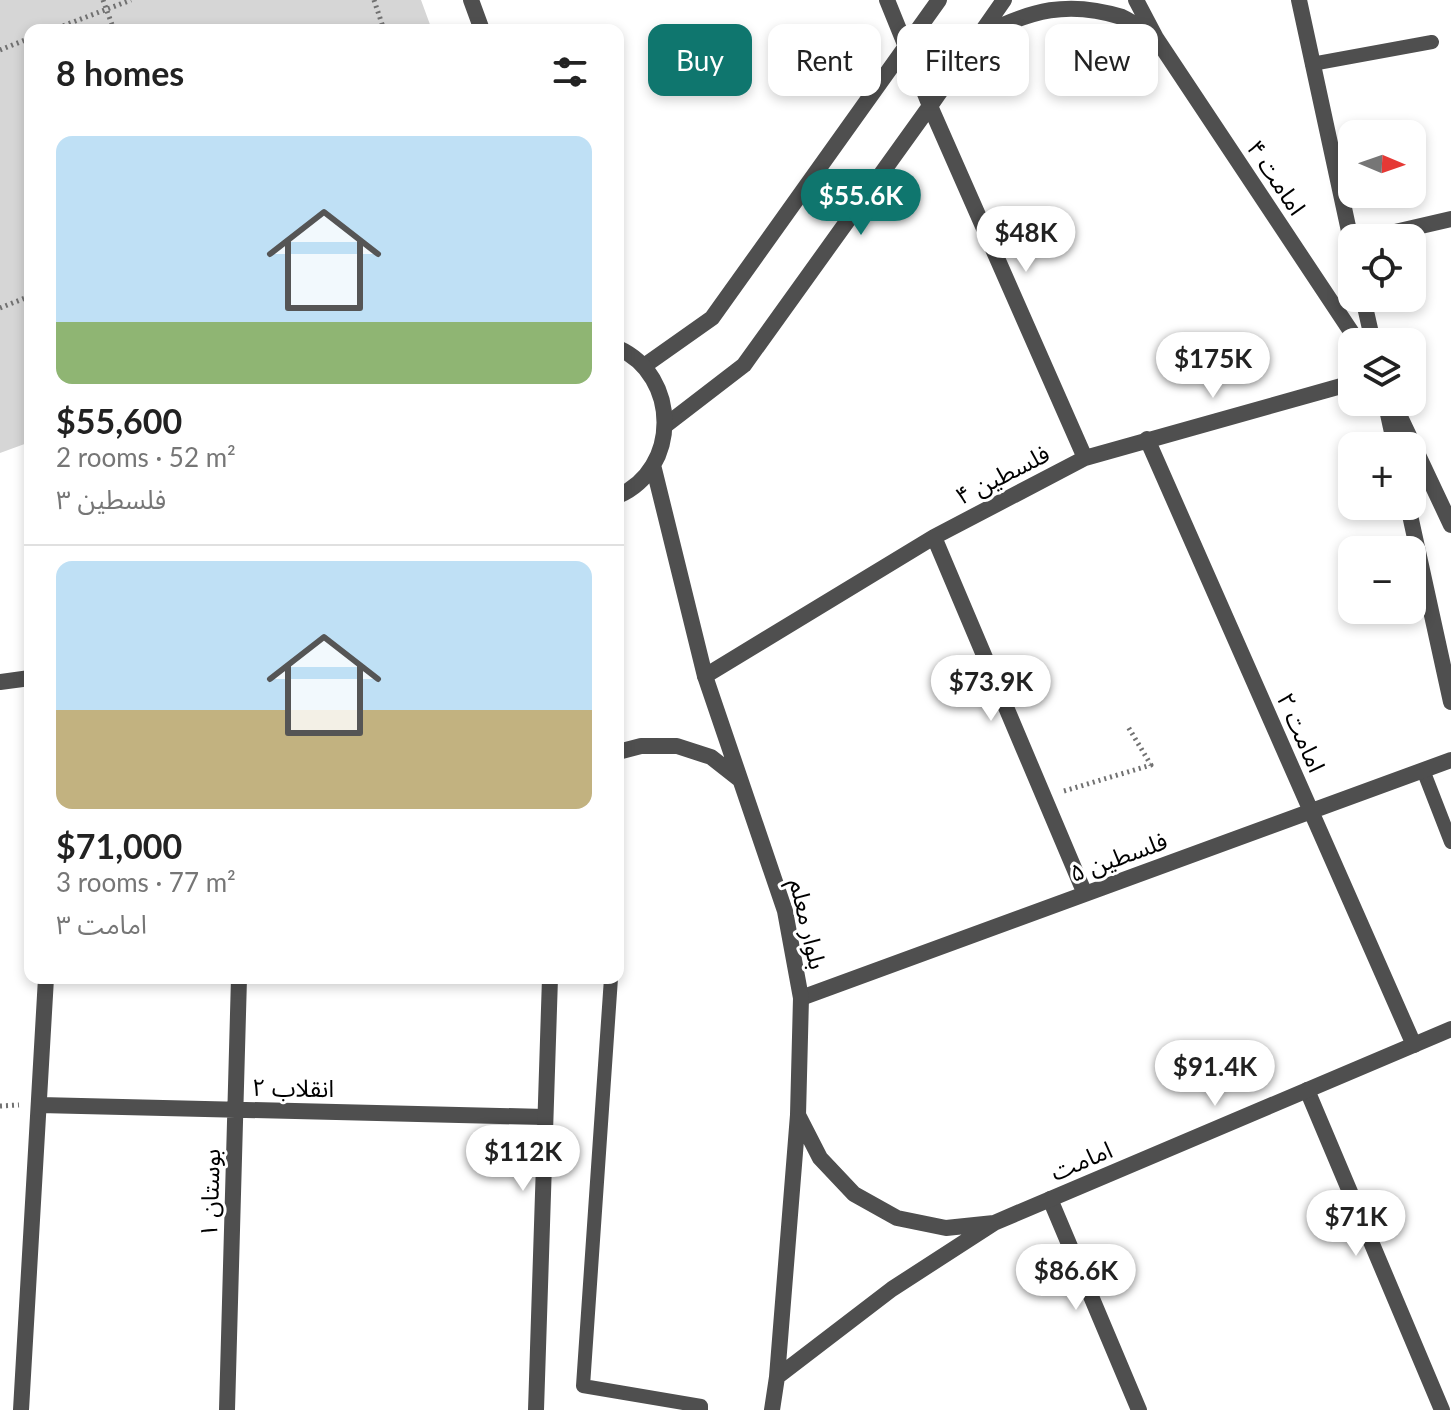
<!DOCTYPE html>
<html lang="en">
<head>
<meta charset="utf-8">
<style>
	body { margin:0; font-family:Lato,"Noto Sans Arabic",sans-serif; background:#f6f6f6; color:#222; height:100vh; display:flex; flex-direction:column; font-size:30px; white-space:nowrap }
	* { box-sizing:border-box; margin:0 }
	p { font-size:26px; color:#767676 }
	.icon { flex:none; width:44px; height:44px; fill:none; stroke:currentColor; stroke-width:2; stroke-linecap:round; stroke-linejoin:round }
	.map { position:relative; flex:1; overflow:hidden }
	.panel { position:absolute; left:24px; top:24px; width:600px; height:960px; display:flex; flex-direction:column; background:#fff; border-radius:16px; box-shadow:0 4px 12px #0003 }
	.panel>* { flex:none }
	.top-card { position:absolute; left:648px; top:24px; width:682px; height:72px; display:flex; gap:16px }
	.needle { width:52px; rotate:92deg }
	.fabs { position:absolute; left:1338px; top:120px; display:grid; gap:16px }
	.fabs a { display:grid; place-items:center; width:88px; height:88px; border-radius:16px; background:#fff; box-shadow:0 4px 12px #0003; font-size:40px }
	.price { position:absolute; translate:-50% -68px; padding:0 18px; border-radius:28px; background:#fff; color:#222; font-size:26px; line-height:52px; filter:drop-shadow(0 2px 4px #0008) }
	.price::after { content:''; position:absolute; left:50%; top:48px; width:24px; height:18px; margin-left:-12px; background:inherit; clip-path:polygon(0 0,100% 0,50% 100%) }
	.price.current { background:#0f766e; color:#fff }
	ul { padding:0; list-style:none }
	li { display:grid; align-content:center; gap:16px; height:424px; padding:0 32px }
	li+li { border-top:2px solid #e0e0e0 }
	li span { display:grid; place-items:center; height:248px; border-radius:16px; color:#555 }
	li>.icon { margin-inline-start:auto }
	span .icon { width:144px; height:144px; fill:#fffc; stroke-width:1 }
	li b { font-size:34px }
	h2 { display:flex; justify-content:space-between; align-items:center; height:96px; padding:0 32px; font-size:34px }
	.tag { padding:0 28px; border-radius:16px; background:#fff; box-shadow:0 4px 12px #0003; font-size:28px; line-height:72px }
	.tag.current { background:#0f766e; color:#fff }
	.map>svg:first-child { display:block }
	.green { fill:#d6d6d6 }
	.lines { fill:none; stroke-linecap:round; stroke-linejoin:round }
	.path { stroke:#717171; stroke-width:5; stroke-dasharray:2 4; stroke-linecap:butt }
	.service { stroke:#4f4f4f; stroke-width:14 }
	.minor { stroke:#4f4f4f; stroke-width:16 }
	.tertiary { stroke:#4f4f4f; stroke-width:16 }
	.labels { text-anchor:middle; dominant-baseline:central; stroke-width:6; stroke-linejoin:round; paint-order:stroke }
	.street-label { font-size:24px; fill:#000; stroke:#fff }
</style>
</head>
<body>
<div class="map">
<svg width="1451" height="1410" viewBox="0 0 1451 1410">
	<rect width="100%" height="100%" fill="#fff"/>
	<path class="green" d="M0 0H421L432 30H30V442L0 453Z"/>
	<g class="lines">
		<path class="path" d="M103 0 114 30
			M374 0 384 30
			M52 30 131 0
			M0 50 30 38
			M0 308 30 296
			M1064 791 1151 765 1127 725
			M0 1106 19 1105"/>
		<path class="service" d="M1312 64 1432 42
			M1423 770 1451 842
			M611 978 583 1386 701 1406V1410"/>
		<path class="minor" d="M887 0 930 106 1085 458
			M1136 0 1156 38 1358 342
			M1299 0 1352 245
			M982 35C1031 10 1068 0 1122 17 1133 22 1144 31 1154 37
			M1369 238 1451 219
			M1363 298 1373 342
			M644 366 712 318 939 0
			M1393 402 1451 525
			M1386 405 1395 446
			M666 425 744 365 930 106 1004 0
			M1147 439 1414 1045
			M1408 506 1451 702
			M934 537 1085 894
			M705 676 934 537 1085 458 1352 383
			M801 998 1451 760
			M1307 1090 1442 1410
			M40 1105 545 1117
			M1050 1199 1139 1410
			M21 1410 46 978
			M227 1410 239 978"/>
		<path class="tertiary" d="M471 0 482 30
			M618 348C680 376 680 469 618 496
			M653 465 705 676 785 911 801 998 798 1115 777 1377 772 1410
			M0 682 30 678
			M618 752 641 746H677L711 757 739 779
			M994 1223 1451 1029
			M777 1377 892 1289 994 1223 946 1228 897 1218 854 1194 820 1158 799 1117
			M536 1410 550 978"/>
	</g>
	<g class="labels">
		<g class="street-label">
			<text transform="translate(1277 177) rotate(56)">امامت ۴</text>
			<text transform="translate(1002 474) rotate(-27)">فلسطین ۴</text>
			<text transform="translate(1302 732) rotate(66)">امامت ۲</text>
			<text transform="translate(1118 856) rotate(-20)">فلسطین ۵</text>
			<text transform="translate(809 924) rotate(77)">بلوار معلم</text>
			<text transform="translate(293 1087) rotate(1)">انقلاب ۲</text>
			<text transform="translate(1081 1160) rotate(-23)">امامت</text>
			<text transform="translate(209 1193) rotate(-88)">بوستان ۱</text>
		</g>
	</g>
</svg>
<div class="fabs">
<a><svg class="needle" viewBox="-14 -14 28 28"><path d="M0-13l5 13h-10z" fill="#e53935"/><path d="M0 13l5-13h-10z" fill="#767676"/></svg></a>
<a><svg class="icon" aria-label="locate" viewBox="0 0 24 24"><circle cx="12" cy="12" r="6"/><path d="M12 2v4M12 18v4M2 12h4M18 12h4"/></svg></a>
<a><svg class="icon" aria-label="layers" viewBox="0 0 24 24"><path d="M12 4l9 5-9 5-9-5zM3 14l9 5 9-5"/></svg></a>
<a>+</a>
<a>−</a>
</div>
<b class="price current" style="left:861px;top:237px">$55.6K</b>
<b class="price" style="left:1026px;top:274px">$48K</b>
<b class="price" style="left:1213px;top:400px">$175K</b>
<b class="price" style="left:991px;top:723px">$73.9K</b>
<b class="price" style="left:1215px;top:1108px">$91.4K</b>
<b class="price" style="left:523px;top:1193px">$112K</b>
<b class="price" style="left:1356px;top:1258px">$71K</b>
<b class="price" style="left:1076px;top:1312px">$86.6K</b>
<div class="top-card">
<a class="tag current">Buy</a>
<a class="tag">Rent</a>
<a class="tag">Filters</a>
<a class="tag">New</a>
</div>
<section class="panel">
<h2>8 homes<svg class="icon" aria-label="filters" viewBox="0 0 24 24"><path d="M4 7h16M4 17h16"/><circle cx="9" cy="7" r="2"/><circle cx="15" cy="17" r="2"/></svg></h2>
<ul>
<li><span style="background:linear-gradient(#bfe0f5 75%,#8fb573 0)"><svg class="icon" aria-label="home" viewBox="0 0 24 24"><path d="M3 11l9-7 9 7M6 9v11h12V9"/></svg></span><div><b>$55,600</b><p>2 rooms · 52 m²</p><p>فلسطین ۳</p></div></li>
<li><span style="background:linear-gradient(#bfe0f5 60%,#c2b280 0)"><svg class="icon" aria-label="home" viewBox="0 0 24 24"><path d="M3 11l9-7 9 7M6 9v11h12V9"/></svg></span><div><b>$71,000</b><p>3 rooms · 77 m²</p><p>امامت ۳</p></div></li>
</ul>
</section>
</div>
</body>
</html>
